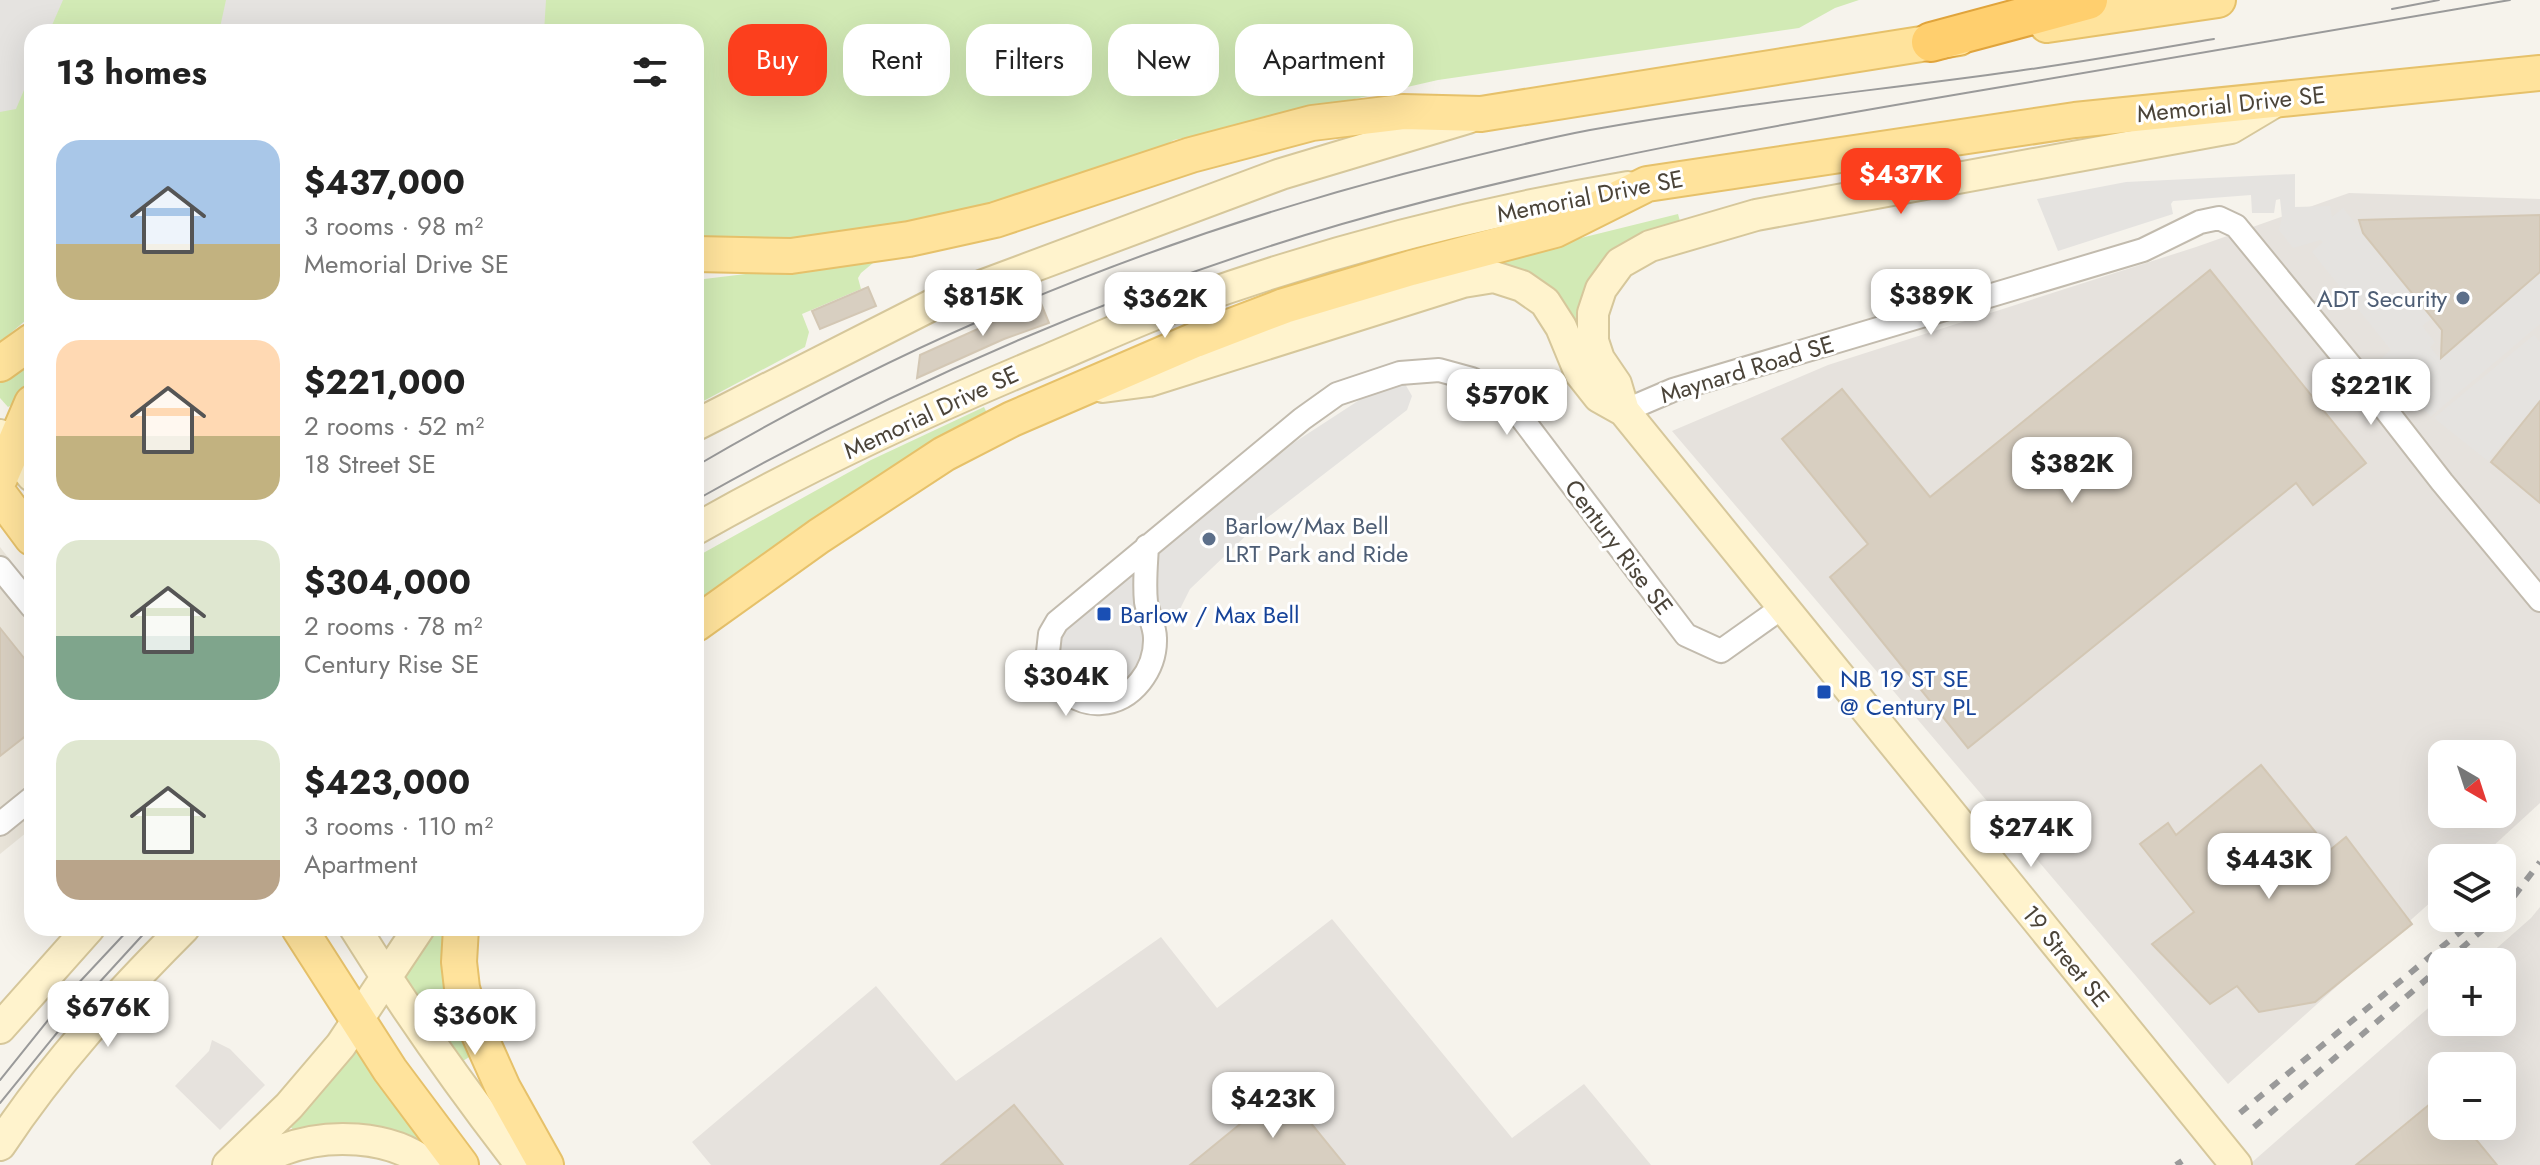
<!DOCTYPE html>
<html lang="en">
<head>
<meta charset="utf-8">
<style>
	body { margin:0; font-family:Jost,sans-serif; background:#f2f2f2; color:#222; height:100vh; display:flex; flex-direction:column; font-size:30px; white-space:nowrap }
	* { box-sizing:border-box; margin:0 }
	p { font-size:26px; color:#767676 }
	.icon { flex:none; width:44px; height:44px; fill:none; stroke:currentColor; stroke-width:2; stroke-linecap:round; stroke-linejoin:round }
	.map { position:relative; flex:1; overflow:hidden }
	.sheet { position:absolute; left:24px; top:24px; width:680px; height:912px; display:flex; flex-direction:column; background:#fff; border-radius:24px; box-shadow:0 8px 32px #0002 }
	.sheet>* { flex:none }
	.hud { position:absolute; left:728px; top:24px; width:760px; height:72px; display:flex; gap:16px }
	.needle { width:52px; rotate:141deg }
	.controls { position:absolute; left:2428px; top:740px; display:grid; gap:16px }
	.controls a { display:grid; place-items:center; width:88px; height:88px; border-radius:16px; background:#fff; box-shadow:0 8px 32px #0002; font-size:40px }
	.price { position:absolute; translate:-50% -68px; padding:0 18px; border-radius:16px; background:#fff; color:#222; font-size:26px; line-height:52px; filter:drop-shadow(0 2px 4px #0008) }
	.price::after { content:''; position:absolute; left:50%; top:48px; width:24px; height:18px; margin-left:-12px; background:inherit; clip-path:polygon(0 0,100% 0,50% 100%) }
	.price.active { background:#fc3f1d; color:#fff }
	ul { padding:0; list-style:none }
	li { display:flex; align-items:center; gap:24px; height:200px; padding:0 32px }
	li span { display:grid; place-items:center; flex:none; width:224px; height:160px; border-radius:24px; color:#555 }
	li>.icon { margin-inline-start:auto }
	span .icon { width:96px; height:96px; fill:#fffc; stroke-width:1 }
	li b { font-size:34px }
	h2 { display:flex; justify-content:space-between; align-items:center; height:96px; padding:0 32px; font-size:34px }
	.pill { padding:0 28px; border-radius:24px; background:#fff; box-shadow:0 8px 32px #0002; font-size:28px; line-height:72px }
	.pill.active { background:#fc3f1d; color:#fff }
	.map>svg:first-child { display:block }
	.residential { fill:#eae5da }
	.industrial { fill:#e6e2dd; fill-rule:evenodd }
	.green { fill:#d2eab5 }
	.parking { fill:#e5e3e0 }
	.building { fill:#d8cfc1; stroke:#d3c7b4; stroke-width:2 }
	.lines { fill:none; stroke-linecap:round; stroke-linejoin:round }
	.street-casing { stroke:#c2bbae; stroke-width:26 }
	.secondary-casing { stroke:#d6c79b; stroke-width:34 }
	.primary-casing { stroke:#e6c16a; stroke-width:38 }
	.highway-casing { stroke:#e0a43c; stroke-width:42 }
	.street { stroke:#fff; stroke-width:22 }
	.secondary { stroke:#fff3cd; stroke-width:30 }
	.primary { stroke:#ffe39c; stroke-width:34 }
	.highway { stroke:#ffcf6e; stroke-width:38 }
	.tram { stroke:#9a9a9a; stroke-width:2 }
	.rail { stroke:#9a9a9a; stroke-width:6; stroke-dasharray:10 10; stroke-linecap:butt }
	.service-dot { fill:#5c6f8a; stroke:#fff; stroke-width:3 }
	.transit-dot { fill:#1a4fb4; stroke:#fff; stroke-width:3 }
	.labels { text-anchor:middle; dominant-baseline:central; stroke-width:6; stroke-linejoin:round; paint-order:stroke }
	.street-label { font-size:24px; fill:#4b4439; stroke:#fff }
	.service-label { font-size:24px; fill:#4e5e75; stroke:#fff; text-anchor:end }
	.transit-label { font-size:24px; fill:#164399; stroke:#fff; text-anchor:start }
</style>
</head>
<body>
<div class="map">
<svg width="2540" height="1165" viewBox="0 0 2540 1165">
	<rect width="100%" height="100%" fill="#f6f3ec"/>
	<path class="residential" d="M0 547 32 588V828L0 854Z"/>
	<path class="industrial" d="M2349 193 2540 199V803L2480 858H2442V892L2228 1084 1672 431 1828 365 2196 247ZM2442 754H2502V814H2442Z
		M2540 907V1165H2249L2442 996V1022H2502V962H2481L2531 918ZM2442 1066H2502V1126H2442Z
		M1332 919 1512 1138 1584 1084 1651 1165H711L692 1142 876 986 956 1081 1161 937 1217 1008Z
		M212 1040 230 1049 265 1085 220 1130 175 1086 209 1051Z"/>
	<path class="green" d="M0 0H1859L1835 8 1799 28 1438 80 1174 140 1125 168 924 221 799 240 696 236V32H32V315L0 342Z
		M1678 214 1681 225 1582 318 1575 320C1561 286 1528 278 1497 266L1496 259Z
		M879 258 861 273 858 278 861 289 802 314 809 332 805 347 696 405V280Z
		M30 360 32 375 16 407 12 405 8 407 0 398V378Z
		M984 407 988 415 696 605V557L871 460Z
		M432 928H445L472 1055 463 1061 404 978Z
		M356 1049 422 1135 416 1143 296 1133 290 1126Z"/>
	<path class="parking" d="M0 0H63L49 32H32V71L16 109 0 112Z
		M226 0H546L544 32H219Z
		M2295 174V207L2330 206 2332 217 2343 208 2432 318 2422 326 2435 342 2430 347 2439 358 2456 348 2540 272V324L2431 416 2421 407 2422 401 2408 376 2397 377 2382 358 2391 350 2312 252 2323 242 2320 240 2293 248 2279 230 2282 218 2280 199 2276 200 2274 213H2252L2251 195 2173 201 2171 204 2173 214 2058 251 2037 199 2126 182Z
		M2534 335 2540 342V400L2488 461 2434 418Z
		M1404 382 1412 396 1407 410 1254 528 1190 589 1179 611 1147 627 1145 653 1131 681 1113 692 1089 691 1070 682 1061 670 1057 650 1066 627 1295 442 1364 397Z"/>
	<path class="building" d="M2540 215V272L2441 358 2442 330 2363 233 2359 220Z
		M2210 270 2366 463 2313 505 2296 483 1968 748 1830 577 1868 544 1782 439 1842 389 1930 497Z
		M868 287 876 306 820 329 812 311Z
		M1040 301 1049 323 1004 339 917 378 920 355Z
		M2540 401V503L2491 462Z
		M0 628 32 668V731L0 756Z
		M2261 765 2330 850 2346 837 2412 924 2315 1002 2259 1012 2237 986 2210 1004 2152 944 2194 912 2140 844 2168 823 2176 835Z
		M1283 1089 1345 1165H1190Z
		M2442 1094V1126H2465L2497 1165H2356Z
		M1014 1105 1063 1165H941Z"/>
	<g class="lines">
		<g class="street-casing">
			<path id="street" d="M1624 411 1673 390 2143 250 2200 222 2219 218 2236 226 2368 387 2442 482 2540 600
				M1147 546C1146 565 1144 583 1146 602 1148 614 1155 626 1155 638 1156 669 1133 701 1101 703 1078 705 1058 688 1046 670L1050 634 1057 622 1302 419 1337 394 1400 373 1439 370 1472 379 1511 404 1686 635 1721 651 1783 607
				M0 568 32 607
				M0 824 32 798"/>
		</g>
		<g class="secondary-casing">
			<path id="secondary" d="M1103 387 1149 381 1463 282 1494 277 1522 286 1545 302 1561 327 1580 373 1599 397 1624 411 2236 1165
				M1624 411 1616 384 1599 359 1593 341V313L1601 289 1620 263 1650 246 1756 215 2231 128 2278 100
				M696 425 938 302 1281 174 1468 118
				M0 435 32 476
				M696 529C808 465 925 411 1045 361 1093 341 1141 318 1190 301 1332 250 1480 212 1628 187
				M355 928C406 1010 462 1089 521 1165
				M0 1028 89 928
				M0 1145C53 1065 117 995 184 928
				M228 1165 289 1106 341 1045 419 928
				M253 1165C263 1160 272 1154 282 1150 326 1133 390 1134 428 1165"/>
		</g>
		<g class="primary-casing">
			<path id="primary" d="M2047 25 2218 0
				M696 254 791 256 909 239 995 220 1191 155 1312 123 1403 112 1481 114 1959 38
				M0 364 32 341
				M0 478 32 403
				M0 495 32 538
				M696 624 819 536 944 454 1012 419 1195 340 1284 306 1411 268 1555 230 1647 184 2075 120 2540 73
				M299 928 390 1070 461 1165
				M461 928 459 962 462 988 469 1012 503 1088 546 1165"/>
		</g>
		<g class="highway-casing">
			<path id="highway" d="M1931 42 2088 0"/>
		</g>
		<use href="#street" class="street"/>
		<use href="#secondary" class="secondary"/>
		<use href="#primary" class="primary"/>
		<use href="#highway" class="highway"/>
		<path class="tram" d="M2392 9 2439 0
			M696 466C917 336 1155 239 1403 174 1465 158 1527 142 1590 130 1732 104 1875 91 2017 71 2083 62 2149 50 2214 39
			M696 500C901 384 1116 290 1342 224 1562 161 1787 123 2013 85 2178 58 2344 29 2510 0
			M0 1080 73 989 130 928
			M0 1103 86 997 149 928"/>
		<path class="rail" d="M2502 912 2540 862
			M2446 962 2496 918
			M2240 1113 2477 918
			M2254 1127 2442 966
			M2176 1165 2182 1161"/>
	</g>
	<g class="service-dot">
		<circle cx="2463" cy="298" r="8"/>
		<circle cx="1209" cy="539" r="8"/>
	</g>
	<g class="transit-dot">
		<rect x="1096" y="606" width="16" height="16" rx="4"/>
		<rect x="1816" y="684" width="16" height="16" rx="4"/>
	</g>
	<g class="labels">
		<g class="street-label">
			<text transform="translate(2231 104) rotate(-6)">Memorial Drive SE</text>
			<text transform="translate(1590 196) rotate(-11)">Memorial Drive SE</text>
			<text transform="translate(1747 369) rotate(-17)">Maynard Road SE</text>
			<text transform="translate(931 412) rotate(-25)">Memorial Drive SE</text>
			<text transform="translate(1619 547) rotate(53)">Century Rise SE</text>
			<text transform="translate(2066 956) rotate(51)">19 Street SE</text>
		</g>
		<g class="service-label">
			<text x="2447" y="298">ADT Security</text>
			<text x="1225" y="525" text-anchor="start">Barlow/Max Bell<tspan x="1225" dy="28">LRT Park and Ride</tspan></text>
		</g>
		<g class="transit-label">
			<text x="1120" y="614">Barlow / Max Bell</text>
			<text x="1840" y="678">NB 19 ST SE<tspan x="1840" dy="28">@ Century PL</tspan></text>
		</g>
	</g>
</svg>
<div class="controls">
<a><svg class="needle" viewBox="-14 -14 28 28"><path d="M0-13l5 13h-10z" fill="#e53935"/><path d="M0 13l5-13h-10z" fill="#767676"/></svg></a>
<a><svg class="icon" aria-label="layers" viewBox="0 0 24 24"><path d="M12 4l9 5-9 5-9-5zM3 14l9 5 9-5"/></svg></a>
<a>+</a>
<a>−</a>
</div>
<b class="price active" style="left:1901px;top:216px">$437K</b>
<b class="price" style="left:1931px;top:337px">$389K</b>
<b class="price" style="left:983px;top:338px">$815K</b>
<b class="price" style="left:1165px;top:340px">$362K</b>
<b class="price" style="left:2371px;top:427px">$221K</b>
<b class="price" style="left:1507px;top:437px">$570K</b>
<b class="price" style="left:2072px;top:505px">$382K</b>
<b class="price" style="left:1066px;top:718px">$304K</b>
<b class="price" style="left:2031px;top:869px">$274K</b>
<b class="price" style="left:2269px;top:901px">$443K</b>
<b class="price" style="left:108px;top:1049px">$676K</b>
<b class="price" style="left:475px;top:1057px">$360K</b>
<b class="price" style="left:1273px;top:1140px">$423K</b>
<div class="hud">
<a class="pill active">Buy</a>
<a class="pill">Rent</a>
<a class="pill">Filters</a>
<a class="pill">New</a>
<a class="pill">Apartment</a>
</div>
<section class="sheet">
<h2>13 homes<svg class="icon" aria-label="filters" viewBox="0 0 24 24"><path d="M4 7h16M4 17h16"/><circle cx="9" cy="7" r="2"/><circle cx="15" cy="17" r="2"/></svg></h2>
<ul>
<li><span style="background:linear-gradient(#a9c7e8 65%,#c2b280 0)"><svg class="icon" aria-label="home" viewBox="0 0 24 24"><path d="M3 11l9-7 9 7M6 9v11h12V9"/></svg></span><div><b>$437,000</b><p>3 rooms · 98 m²</p><p>Memorial Drive SE</p></div></li>
<li><span style="background:linear-gradient(#ffd9b3 60%,#c2b280 0)"><svg class="icon" aria-label="home" viewBox="0 0 24 24"><path d="M3 11l9-7 9 7M6 9v11h12V9"/></svg></span><div><b>$221,000</b><p>2 rooms · 52 m²</p><p>18 Street SE</p></div></li>
<li><span style="background:linear-gradient(#dfe7d0 60%,#7fa58c 0)"><svg class="icon" aria-label="home" viewBox="0 0 24 24"><path d="M3 11l9-7 9 7M6 9v11h12V9"/></svg></span><div><b>$304,000</b><p>2 rooms · 78 m²</p><p>Century Rise SE</p></div></li>
<li><span style="background:linear-gradient(#dfe7d0 75%,#b9a48a 0)"><svg class="icon" aria-label="home" viewBox="0 0 24 24"><path d="M3 11l9-7 9 7M6 9v11h12V9"/></svg></span><div><b>$423,000</b><p>3 rooms · 110 m²</p><p>Apartment</p></div></li>
</ul>
</section>
</div>
</body>
</html>
